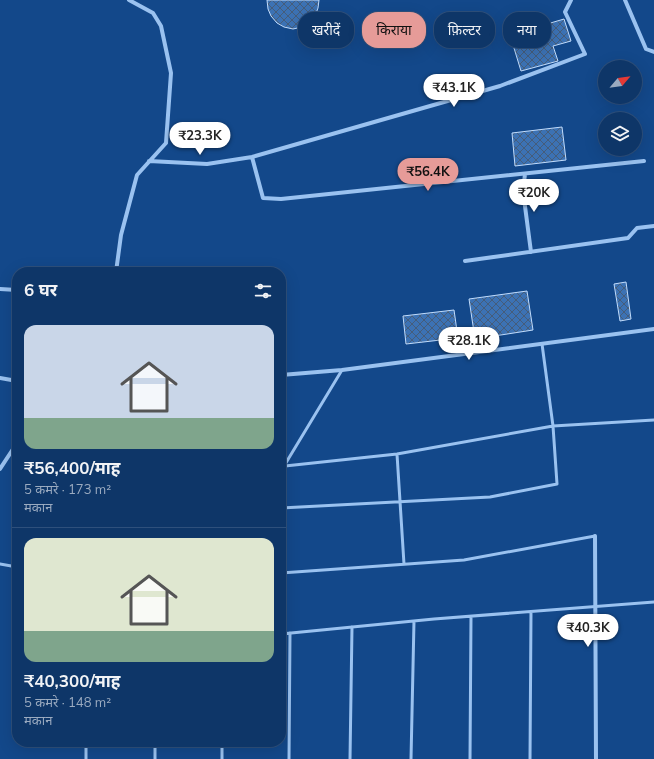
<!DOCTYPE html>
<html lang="hi">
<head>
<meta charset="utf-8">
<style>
	body { margin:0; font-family:Mulish,"Noto Sans Devanagari",sans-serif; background:#1c4171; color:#f1f3f6; height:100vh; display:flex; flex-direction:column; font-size:15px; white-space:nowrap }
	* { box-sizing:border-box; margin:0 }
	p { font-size:13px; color:#9babc0 }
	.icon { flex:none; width:22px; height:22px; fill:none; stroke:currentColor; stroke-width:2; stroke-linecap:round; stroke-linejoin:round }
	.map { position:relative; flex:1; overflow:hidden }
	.sheet { position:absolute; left:12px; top:267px; width:274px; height:480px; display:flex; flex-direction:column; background:#0e3668; border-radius:16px; box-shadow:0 4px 16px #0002,0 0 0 1px #2e507c }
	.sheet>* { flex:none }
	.banner { position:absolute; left:298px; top:12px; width:296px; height:36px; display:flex; gap:8px }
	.needle { width:26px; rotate:61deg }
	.fabs { position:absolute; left:598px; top:60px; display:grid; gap:8px }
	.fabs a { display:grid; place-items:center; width:44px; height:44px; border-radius:50%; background:#0e3668; box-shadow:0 4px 16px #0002,0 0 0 1px #2e507c; font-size:20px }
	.price { position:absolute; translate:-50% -34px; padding:0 9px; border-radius:14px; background:#fff; color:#222; font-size:13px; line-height:26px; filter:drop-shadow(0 1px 2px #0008) }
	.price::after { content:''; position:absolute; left:50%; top:24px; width:12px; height:9px; margin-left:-6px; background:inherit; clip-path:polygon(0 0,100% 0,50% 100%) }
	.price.selected { background:#e69b98; color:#111 }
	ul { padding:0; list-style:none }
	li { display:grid; align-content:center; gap:8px; height:212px; padding:0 12px }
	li+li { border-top:1px solid #2e507c }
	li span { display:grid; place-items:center; height:124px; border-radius:12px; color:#555 }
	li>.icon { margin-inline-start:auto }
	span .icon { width:72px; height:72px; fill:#fffc; stroke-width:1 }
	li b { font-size:17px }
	h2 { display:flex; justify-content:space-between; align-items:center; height:48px; padding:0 12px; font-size:17px }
	.chip { padding:0 14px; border-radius:16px; background:#0e3668; box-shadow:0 4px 16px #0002,0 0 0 1px #2e507c; font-size:14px; line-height:36px }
	.chip.selected { background:#e69b98; color:#111 }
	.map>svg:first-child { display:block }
	.building { fill:url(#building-cross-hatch); stroke:#c1dcfc }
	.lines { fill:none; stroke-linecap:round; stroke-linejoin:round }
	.lane { stroke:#9ac2f0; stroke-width:3 }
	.street { stroke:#9ac2f0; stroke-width:4 }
</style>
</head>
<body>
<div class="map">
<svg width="654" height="759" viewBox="0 0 654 759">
	<defs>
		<pattern id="building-cross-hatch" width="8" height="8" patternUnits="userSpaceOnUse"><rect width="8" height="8" fill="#3c72b4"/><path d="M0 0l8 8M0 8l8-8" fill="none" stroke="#455d7b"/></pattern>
	</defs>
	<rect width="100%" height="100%" fill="#13488a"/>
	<path class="building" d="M267 0H319L318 8 315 16 309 23 302 27 293 29 284 27 277 23 271 16 268 9Z
		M564 19 571 41 553 46 558 61 521 71 510 35Z
		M562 127 566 160 515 166 512 133Z
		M626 282 631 319 620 321 614 284Z
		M527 291 533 330 475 339 469 299Z
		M454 310 458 338 406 344 403 316Z"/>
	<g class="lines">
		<path class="lane" d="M542 344 553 426 654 420
			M397 454 404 564
			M281 471 342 370
			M281 508 490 497 557 484 553 426 397 454 285 466
			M0 564 17 567
			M281 573 464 560 595 536
			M281 634 434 619 654 602
			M86 742V759
			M155 759V742
			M222 759V742
			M289 759 290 633
			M350 759 352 627
			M411 759 414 621
			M470 759 471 617
			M530 759 531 612"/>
		<path class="street" d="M625 0 646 49 654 52
			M252 157 263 198 281 199 644 161
			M149 161 207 164 252 157 500 86 585 54 565 12 571 0
			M525 174 523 191 531 252
			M465 261 628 238 637 228 654 226
			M116 272 121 235 137 175 166 143 171 73 161 26 153 13 129 0
			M0 289 17 290
			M281 375 342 370 654 329
			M0 378 17 381
			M0 469 17 443
			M595 536 596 759"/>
	</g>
</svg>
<div class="fabs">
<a><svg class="needle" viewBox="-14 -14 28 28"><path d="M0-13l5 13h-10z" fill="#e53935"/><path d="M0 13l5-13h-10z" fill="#9babc0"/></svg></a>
<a><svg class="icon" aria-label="layers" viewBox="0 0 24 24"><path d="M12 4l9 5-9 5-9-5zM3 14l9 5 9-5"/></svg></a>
</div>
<b class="price" style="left:454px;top:108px">₹43.1K</b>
<b class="price" style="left:200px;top:156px">₹23.3K</b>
<b class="price selected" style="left:428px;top:192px">₹56.4K</b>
<b class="price" style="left:534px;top:213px">₹20K</b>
<b class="price" style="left:469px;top:361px">₹28.1K</b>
<b class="price" style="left:588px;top:648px">₹40.3K</b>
<div class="banner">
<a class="chip">खरीदें</a>
<a class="chip selected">किराया</a>
<a class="chip">फ़िल्टर</a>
<a class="chip">नया</a>
</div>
<section class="sheet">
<h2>6 घर<svg class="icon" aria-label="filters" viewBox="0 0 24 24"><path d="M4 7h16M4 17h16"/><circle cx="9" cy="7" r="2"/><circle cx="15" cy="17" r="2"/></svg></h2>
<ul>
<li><span style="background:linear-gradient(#c9d6e8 75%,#7fa58c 0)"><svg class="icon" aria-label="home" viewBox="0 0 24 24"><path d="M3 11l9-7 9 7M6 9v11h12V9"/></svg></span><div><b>₹56,400/माह</b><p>5 कमरे · 173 m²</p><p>मकान</p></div></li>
<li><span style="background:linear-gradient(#dfe7d0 75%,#7fa58c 0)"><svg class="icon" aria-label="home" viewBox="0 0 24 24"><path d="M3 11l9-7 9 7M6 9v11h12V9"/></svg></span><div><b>₹40,300/माह</b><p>5 कमरे · 148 m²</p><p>मकान</p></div></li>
</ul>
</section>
</div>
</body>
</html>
